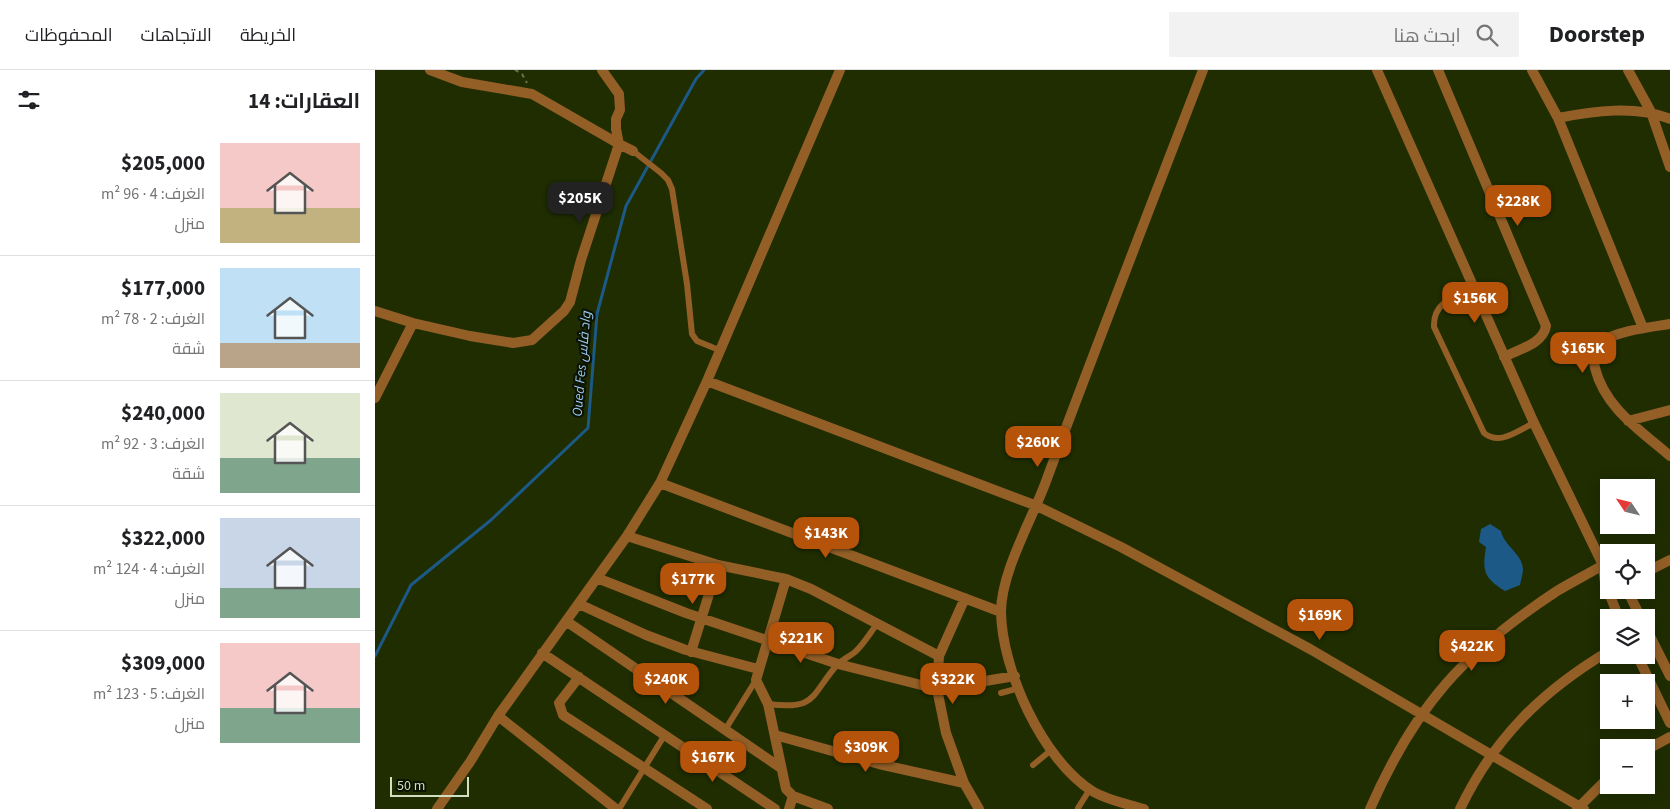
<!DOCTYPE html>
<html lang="ar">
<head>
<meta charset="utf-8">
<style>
	body { margin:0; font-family:"Source Sans 3",Cairo,sans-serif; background:#f2f2f2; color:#202124; direction:rtl; height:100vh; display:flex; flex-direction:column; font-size:19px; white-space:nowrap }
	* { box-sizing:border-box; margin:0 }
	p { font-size:16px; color:#757577 }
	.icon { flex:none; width:28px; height:28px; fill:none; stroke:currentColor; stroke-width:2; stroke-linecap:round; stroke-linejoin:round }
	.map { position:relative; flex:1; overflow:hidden; direction:ltr }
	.details { display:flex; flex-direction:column; background:#fff; width:375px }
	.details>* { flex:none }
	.needle { width:32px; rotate:305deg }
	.controls { position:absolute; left:1225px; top:409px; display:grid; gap:10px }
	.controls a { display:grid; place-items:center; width:55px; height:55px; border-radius:0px; background:#fff; box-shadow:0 2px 12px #0003; font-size:25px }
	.scale { position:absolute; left:15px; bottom:12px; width:79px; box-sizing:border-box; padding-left:5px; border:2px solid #d2dfbf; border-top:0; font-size:14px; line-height:18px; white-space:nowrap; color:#d2dfbf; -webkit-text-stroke:4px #0c1300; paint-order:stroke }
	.price { position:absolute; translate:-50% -42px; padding:0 11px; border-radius:10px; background:#b45309; color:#fff; font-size:16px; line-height:32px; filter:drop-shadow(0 1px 2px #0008) }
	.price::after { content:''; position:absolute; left:50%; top:30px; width:15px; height:11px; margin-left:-8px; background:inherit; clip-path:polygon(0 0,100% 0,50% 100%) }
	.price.current { background:#222; color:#fff }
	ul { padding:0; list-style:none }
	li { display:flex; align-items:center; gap:15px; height:125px; padding:0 15px }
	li+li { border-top:1px solid #e0e0e0 }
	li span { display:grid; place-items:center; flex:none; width:140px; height:100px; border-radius:0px; color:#555 }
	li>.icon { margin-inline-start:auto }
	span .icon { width:60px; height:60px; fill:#fffc; stroke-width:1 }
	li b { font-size:21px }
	h2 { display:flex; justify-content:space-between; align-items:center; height:60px; padding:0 15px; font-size:21px }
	header { display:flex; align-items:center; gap:30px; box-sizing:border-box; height:70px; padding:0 25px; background:#fff; border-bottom:1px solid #e0e0e0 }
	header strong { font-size:24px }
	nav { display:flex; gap:28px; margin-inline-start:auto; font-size:18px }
	.search { width:350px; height:45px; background:#f2f2f2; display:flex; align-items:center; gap:12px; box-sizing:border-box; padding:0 18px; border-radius:0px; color:#757577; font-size:19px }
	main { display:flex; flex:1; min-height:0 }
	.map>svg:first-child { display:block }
	.water { fill:#1c5986 }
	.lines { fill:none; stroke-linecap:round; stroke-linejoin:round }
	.stream { stroke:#1c5986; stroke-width:3 }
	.path { stroke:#66734b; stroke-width:2; stroke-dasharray:4 4; stroke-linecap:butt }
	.service { stroke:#935f26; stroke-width:6 }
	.minor { stroke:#935f26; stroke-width:10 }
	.labels { text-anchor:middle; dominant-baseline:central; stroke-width:4.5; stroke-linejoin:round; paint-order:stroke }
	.water-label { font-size:14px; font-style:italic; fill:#98c7f0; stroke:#0c1300 }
</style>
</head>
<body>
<header>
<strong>Doorstep</strong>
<div class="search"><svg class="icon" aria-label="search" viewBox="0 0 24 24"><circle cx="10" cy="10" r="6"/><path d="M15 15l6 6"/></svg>ابحث هنا</div>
<nav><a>الخريطة</a><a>الاتجاهات</a><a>المحفوظات</a></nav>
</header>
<main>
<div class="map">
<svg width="1295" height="739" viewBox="0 0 1295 739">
	<rect width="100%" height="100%" fill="#1f2d00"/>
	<path class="water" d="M1115 454 1126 461C1129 476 1147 483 1148 499 1148 504 1146 510 1145 515L1130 521C1109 508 1107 501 1111 477L1104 472 1106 459Z"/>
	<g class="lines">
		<path class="stream" d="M0 586 36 515 116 450 213 358 222 244 251 136 321 9 329 0"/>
		<path class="path" d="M140 0 147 4 152 13"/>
		<path class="service" d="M258 81 286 103 293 110 297 119 312 214 317 264 322 271 344 280
			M1099 220C1079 228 1058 231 1059 257L1109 363C1125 376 1142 361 1159 353
			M626 623 644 618
			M393 634C441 640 435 627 461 596 466 590 474 587 480 582 489 574 495 563 502 554
			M350 660 381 610
			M658 695 675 681
			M703 738 715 719
			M244 739 289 666"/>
		<path class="minor" d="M227 0 244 24 245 40 241 49V59L244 74 258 81
			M1002 0 1159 353 1228 495 1230 513 1244 548
			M1063 0 1171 256C1168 274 1144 279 1129 287
			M1157 0 1183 48 1268 258
			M1253 0 1276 42 1295 97
			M1183 48C1218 41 1261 35 1295 49
			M0 241 38 253 95 266 138 273 157 270 189 241 195 232 206 190 244 74 157 24 87 12 55 0
			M1295 254C1276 257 1240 261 1225 273 1218 279 1218 289 1220 298 1230 338 1265 360 1295 386
			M332 311 662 436 746 477 935 579 1209 739
			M0 328 38 253
			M1253 351 1295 340
			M285 413 626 542
			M252 466 343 495 411 509
			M1271 499H1277L1295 490
			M222 508 311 543 463 594 562 619 640 606
			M1252 520 1266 548
			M590 528 564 586 562 619 571 663 589 713 604 739
			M204 534 271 565 311 580 383 599
			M191 551 406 698
			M1271 558 1295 606
			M316 582 343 495
			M167 583 400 739
			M1262 585 1295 653
			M204 607 184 633 188 645 332 739
			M123 646 241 739
			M400 665 504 694 589 713
			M1271 680 1295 667
			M62 739 95 692 123 646 252 466 285 413 332 311 465 0
			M414 739 418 726
			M453 739 418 726 411 719 393 634 381 610 411 509 436 519 564 586
			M769 739C752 734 732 730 717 721 667 689 627 600 626 542 626 503 656 451 670 414 721 276 775 138 828 0
			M995 739C1040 636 1089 582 1182 521 1197 512 1213 504 1228 495L1234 494
			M1085 739C1119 668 1167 621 1234 581
			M1202 739 1234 707"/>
	</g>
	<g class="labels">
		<g class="water-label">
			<text transform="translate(207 294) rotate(-85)">Oued Fes واد فاس</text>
		</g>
	</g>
</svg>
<div class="controls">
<a><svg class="needle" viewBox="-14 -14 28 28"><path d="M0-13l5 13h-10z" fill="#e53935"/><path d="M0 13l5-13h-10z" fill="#757577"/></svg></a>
<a><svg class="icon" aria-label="locate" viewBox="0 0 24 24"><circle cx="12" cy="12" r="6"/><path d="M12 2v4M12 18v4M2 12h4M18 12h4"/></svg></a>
<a><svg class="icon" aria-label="layers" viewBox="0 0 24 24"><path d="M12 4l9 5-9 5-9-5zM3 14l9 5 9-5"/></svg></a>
<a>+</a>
<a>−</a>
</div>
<div class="scale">50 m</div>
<b class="price current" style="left:205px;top:154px">$205K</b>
<b class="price" style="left:1143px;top:157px">$228K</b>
<b class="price" style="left:1100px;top:254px">$156K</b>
<b class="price" style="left:1208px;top:304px">$165K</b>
<b class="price" style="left:663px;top:398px">$260K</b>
<b class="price" style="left:451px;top:489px">$143K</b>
<b class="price" style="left:318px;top:535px">$177K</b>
<b class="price" style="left:945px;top:571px">$169K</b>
<b class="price" style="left:426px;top:594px">$221K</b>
<b class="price" style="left:1097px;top:602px">$422K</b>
<b class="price" style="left:291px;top:635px">$240K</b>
<b class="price" style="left:578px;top:635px">$322K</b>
<b class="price" style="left:491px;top:703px">$309K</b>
<b class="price" style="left:338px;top:713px">$167K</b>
</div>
<section class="details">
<h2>العقارات: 14<svg class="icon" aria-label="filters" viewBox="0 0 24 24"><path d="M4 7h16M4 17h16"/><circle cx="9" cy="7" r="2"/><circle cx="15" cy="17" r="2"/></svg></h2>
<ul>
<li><span style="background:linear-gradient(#f6c9c9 65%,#c2b280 0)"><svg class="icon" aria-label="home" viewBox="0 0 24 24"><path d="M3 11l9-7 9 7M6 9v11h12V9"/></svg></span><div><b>$205,000</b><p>الغرف: 4 · 96 m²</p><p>منزل</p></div></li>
<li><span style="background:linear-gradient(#bfe0f5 75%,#b9a48a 0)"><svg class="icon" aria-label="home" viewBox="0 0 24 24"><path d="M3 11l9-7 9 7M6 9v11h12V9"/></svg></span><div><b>$177,000</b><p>الغرف: 2 · 78 m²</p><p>شقة</p></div></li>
<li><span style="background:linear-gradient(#dfe7d0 65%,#7fa58c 0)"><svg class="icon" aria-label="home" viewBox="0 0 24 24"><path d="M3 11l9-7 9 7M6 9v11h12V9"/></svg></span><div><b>$240,000</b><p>الغرف: 3 · 92 m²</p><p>شقة</p></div></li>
<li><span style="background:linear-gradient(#c9d6e8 70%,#7fa58c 0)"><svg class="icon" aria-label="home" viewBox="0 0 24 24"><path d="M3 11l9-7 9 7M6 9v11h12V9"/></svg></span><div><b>$322,000</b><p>الغرف: 4 · 124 m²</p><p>منزل</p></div></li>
<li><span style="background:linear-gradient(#f6c9c9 65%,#7fa58c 0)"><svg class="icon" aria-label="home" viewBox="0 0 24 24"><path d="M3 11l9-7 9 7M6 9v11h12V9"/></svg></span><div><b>$309,000</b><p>الغرف: 5 · 123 m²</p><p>منزل</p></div></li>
</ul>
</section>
</main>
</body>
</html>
